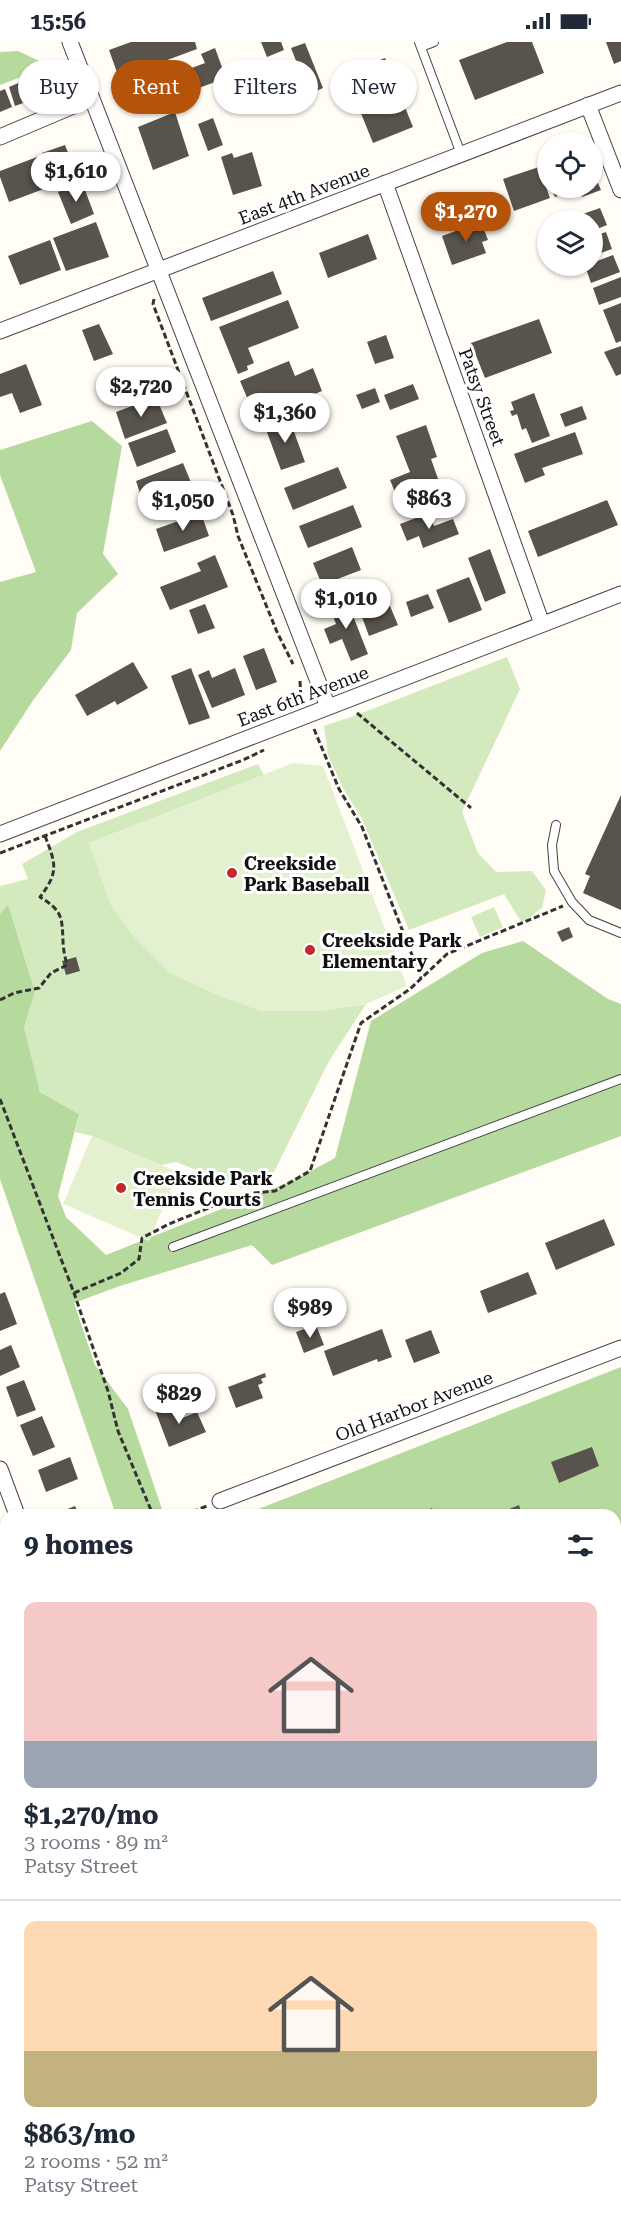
<!DOCTYPE html>
<html lang="en">
<head>
<meta charset="utf-8">
<style>
	body { margin:0; font-family:"Roboto Serif",serif; background:#f2f2f3; color:#1f2937; height:100vh; display:flex; flex-direction:column; font-size:22px; white-space:nowrap }
	* { box-sizing:border-box; margin:0 }
	p { font-size:20px; color:#747a83 }
	.icon { flex:none; width:33px; height:33px; fill:none; stroke:currentColor; stroke-width:2; stroke-linecap:round; stroke-linejoin:round }
	.map { position:relative; flex:1; overflow:hidden }
	.sheet { position:absolute; left:0px; top:1467px; width:621px; height:720px; display:flex; flex-direction:column; background:#fff; border-radius:18px 18px 0 0; box-shadow:0 2px 4px #0004 }
	.sheet>* { flex:none }
	.banner { position:absolute; left:18px; top:18px; width:585px; height:54px; display:flex; gap:12px }
	.controls { position:absolute; left:537px; top:90px; display:grid; gap:12px }
	.controls a { display:grid; place-items:center; width:66px; height:66px; border-radius:50%; background:#fff; box-shadow:0 2px 4px #0004; font-size:30px }
	.price { position:absolute; translate:-50% -51px; padding:0 14px; border-radius:21px; background:#fff; color:#222; font-size:20px; line-height:39px; filter:drop-shadow(0 2px 3px #0008) }
	.price::after { content:''; position:absolute; left:50%; top:36px; width:18px; height:14px; margin-left:-9px; background:inherit; clip-path:polygon(0 0,100% 0,50% 100%) }
	.price.selected { background:#b45309; color:#fff }
	ul { padding:0; list-style:none }
	li { display:grid; align-content:center; gap:12px; height:318px; padding:0 24px }
	li+li { border-top:2px solid #e0e1e3 }
	li span { display:grid; place-items:center; height:186px; border-radius:12px; color:#555 }
	li>.icon { margin-inline-start:auto }
	span .icon { width:108px; height:108px; fill:#fffc; stroke-width:1 }
	li b { font-size:26px }
	h2 { display:flex; justify-content:space-between; align-items:center; height:72px; padding:0 24px; font-size:26px }
	.pill { padding:0 21px; border-radius:27px; background:#fff; box-shadow:0 2px 4px #0004; font-size:21px; line-height:54px }
	.pill.selected { background:#b45309; color:#fff }
	.status { display:flex; justify-content:space-between; align-items:center; height:42px; padding:0 30px; background:#fff; direction:ltr }
	.status svg { height:16px; fill:currentColor }
	.map>svg:first-child { display:block }
	.green { fill:#d3eabe }
	.forest { fill:#b6da9d }
	.pitch { fill:#e4f1d0 }
	.building { fill:#59534d }
	.lines { fill:none; stroke-linecap:round; stroke-linejoin:round }
	.lane-casing { stroke:#444; stroke-width:10 }
	.street-casing { stroke:#444; stroke-width:17 }
	.path { stroke:#333; stroke-width:3; stroke-dasharray:6 3; stroke-linecap:butt }
	.lane { stroke:#fff; stroke-width:8 }
	.street { stroke:#fff; stroke-width:15 }
	.poi-dot { fill:#c02a2a; stroke:#fff; stroke-width:2 }
	.labels { text-anchor:middle; dominant-baseline:central; stroke-width:6; stroke-linejoin:round; paint-order:stroke }
	.street-label { font-size:18px; fill:#111; stroke:#fff }
	.poi-label { font-size:18px; font-weight:bold; fill:#111; stroke:#fff; text-anchor:start }
</style>
</head>
<body>
<div class="status"><b>15:56</b><svg viewBox="0 0 49 12"><path d="M0 12V9h3v3zM5 12V6h3v6zM10 12V3h3v9zM15 12V0h3v12zM26 1h20v11H26zM47 4h2v5h-2z"/></svg></div>
<div class="map">
<svg width="621" height="2187" viewBox="0 0 621 2187">
	<rect width="100%" height="100%" fill="#fffdf5"/>
	<path class="green" d="M507 615 520 647 462 770 478 811 496 830 532 829 546 848 542 866 522 881 504 852 409 888 362 777 344 748 328 713 324 684 354 674Z
		M258 722 264 733 89 801 319 969 366 962 329 1019 271 1136 242 1146 176 1120 161 1123 92 1094 75 1090 79 1072 40 1050 24 985 35 950 19 899 0 903V844L28 837 22 822 77 790Z
		M494 865 503 885 480 895 471 875Z
		M621 1713V2187H435L432 2181H615V1715Z"/>
	<path class="forest" d="M18 9 50 24 0 43V10Z
		M92 379 122 404 103 512 118 532 77 571 71 608 34 657 0 709V540L36 530 0 433V408Z
		M8 863 35 950 24 985 40 1050 79 1072 58 1154 66 1175 106 1213 292 1139 335 1116 371 979 482 911 523 899 608 957 621 962V1094L272 1223 252 1203 117 1245 74 1261 95 1323 128 1367 164 1473H116L0 1137V872Z
		M621 1325V1527L615 1529V1473H243Z"/>
	<path class="pitch" d="M293 721 323 724 407 944 366 962 319 969H261L219 954 170 931 134 895 110 862 89 801Z
		M92 1094 178 1130 149 1199 63 1162Z"/>
	<path class="building" d="M131 0H195L197 7 119 36 109 8Z
		M261 0H281L284 8 267 15Z
		M507 0H532L544 31 475 58 459 18Z
		M606 0H621V19L614 22Z
		M305 1 323 46 309 52 291 6Z
		M215 6 226 36 196 47 189 27 205 21 201 12Z
		M385 16 413 85 373 101 345 32Z
		M37 33 45 53 15 64 9 45Z
		M5 47 12 65 0 70V49Z
		M175 70 189 114 153 128 138 85Z
		M213 76 223 103 208 109 198 82Z
		M65 103 78 136 55 145 42 111Z
		M252 110 262 144 233 153 221 115 232 111 234 116Z
		M37 115 49 145 9 160 0 135V129Z
		M539 125 550 156 514 169 503 137Z
		M592 127 601 148 582 155 579 146H592Z
		M82 140 94 172 71 182 58 150Z
		M551 146H573L574 148 555 155Z
		M600 166 607 183 592 189V178H572L571 176Z
		M96 180 109 215 66 229 53 196Z
		M481 180 488 198 482 200 486 211 452 223 442 194Z
		M606 190 612 207 592 214V195Z
		M368 192 377 217 328 236 319 211Z
		M50 198 61 228 20 243 8 214Z
		M613 213 620 230 591 241 585 224H592V221Z
		M273 229 282 252 211 279 202 256Z
		M621 235V255L599 263 593 246Z
		M288 258 299 286 248 306 254 321 247 324 248 328 238 332 219 285Z
		M621 261V299L616 301 603 268Z
		M539 277 552 311 485 336 471 301Z
		M99 282 113 312 94 319 82 288Z
		M386 293 394 316 375 322 367 300Z
		M621 304V332L616 334 604 310Z
		M289 319 295 334 313 326 322 349 267 372 266 367 254 372 240 339Z
		M26 322 42 363 20 371 12 351 0 355V332Z
		M129 328 137 348 105 361 97 341Z
		M413 342 419 357 390 368 384 353Z
		M375 346 380 360 362 367 356 353Z
		M534 351 550 394 532 401 526 386 522 388 517 372 512 374 510 369 514 368 511 360Z
		M156 355 167 381 125 397 116 370Z
		M582 364 587 377 565 385 560 372Z
		M289 376 305 420 281 428 265 385Z
		M426 383 437 415 431 417 441 445 399 460 390 438 410 430 396 394Z
		M167 387 176 410 137 425 128 401Z
		M575 390 583 412 542 426 545 433 525 441 514 412Z
		M183 421 197 455 147 473 136 439Z
		M338 425 347 446 293 468 284 446Z
		M607 458 618 483 538 515 528 489Z
		M353 463 362 485 308 506 299 484Z
		M201 471 209 494 164 510 156 487Z
		M429 471 434 484 453 477 459 492 423 506 419 494 407 499 400 482Z
		M352 505 361 528 322 543 313 521Z
		M490 507 506 551 485 560 468 516Z
		M215 513 228 545 170 568 160 545 201 529 197 521Z
		M469 535 482 568 449 581 436 548Z
		M428 552 434 566 411 575 406 560Z
		M346 556 368 612 351 619 342 597 330 602 324 587 336 582 329 563Z
		M205 562 215 586 198 592 189 568Z
		M390 564 398 583 369 594 362 575Z
		M264 606 277 640 256 648 243 614Z
		M133 620 148 646 117 663 115 659 87 674 75 653Z
		M191 626 210 676 189 683 171 634Z
		M235 626 245 653 212 666 198 633 209 628 212 636Z
		M621 753V868L583 851 590 834 585 832Z
		M569 885 573 895 562 900 557 890Z
		M76 915 80 929 66 933 62 919Z
		M604 1177 615 1203 556 1228 545 1201Z
		M528 1230 537 1252 488 1271 480 1249Z
		M5 1250 17 1282 0 1289V1252Z
		M316 1283 324 1303 304 1311 296 1290Z
		M382 1287 392 1315 378 1320 377 1317 333 1334 324 1309Z
		M431 1288 440 1311 414 1321 405 1298Z
		M11 1303 20 1325 0 1334V1308Z
		M265 1331 266 1335 261 1337 263 1341 258 1343 263 1356 236 1366 228 1345Z
		M24 1338 36 1368 17 1375 6 1345Z
		M173 1360 180 1377 197 1370 206 1390 169 1405 155 1368Z
		M42 1374 55 1405 33 1414 20 1383Z
		M592 1405 599 1424 559 1441 551 1420Z
		M70 1415 78 1437 46 1450 38 1428Z
		M519 1463 522 1473H494Z
		M75 1464 79 1473H52Z
		M432 1466 435 1473H415Z
		M0 1535 6 1550V1564L0 1566Z
		M0 1590 6 1592V1619L0 1616Z
		M6 1728V1759L2 1761 0 1730Z
		M5 1956 6 1985 0 1987V1958Z
		M0 2143 6 2158V2173L0 2175Z"/>
	<g class="lines">
		<g class="lane-casing">
			<path id="lane" d="M419 0 461 112
				M421 5 434 0
				M556 783 552 803 554 829 572 860 589 878 621 891
				M173 1205 621 1037"/>
		</g>
		<g class="street-casing">
			<path id="street" d="M70 0 328 665
				M588 63 621 148
				M0 95 92 56
				M385 141 542 582
				M0 289 621 51
				M0 792 621 552
				M0 1427 17 1473
				M220 1459 621 1306
				M0 1682 6 1679
				M615 1699 621 1696
				M0 1935 6 1932
				M138 2181 140 2187
				M416 2181 418 2187
				M70 2187 85 2181"/>
		</g>
		<path class="path" d="M154 257 153 262 233 473 238 494 277 590 293 622
			M300 639 301 659
			M357 671 471 766
			M314 687 339 747 362 785 421 936
			M0 811 243 718 264 708
			M0 958 14 951 39 946 51 931 67 923C65 915 63 907 63 899 62 874 62 869 40 855 59 830 56 822 45 794
			M0 1057 74 1251 108 1349 118 1389 153 1473
			M74 1251 121 1231 139 1217 142 1196 169 1182 243 1152 275 1149 310 1129 361 981 410 947 447 912 563 864
			M184 1473 207 1464
			M615 1674 621 1672
			M615 1943 621 1945
			M615 2177 621 2172
			M395 2181 398 2187
			M604 2187 610 2181"/>
		<use href="#lane" class="lane"/>
		<use href="#street" class="street"/>
	</g>
	<g class="poi-dot">
		<circle cx="232" cy="831" r="6"/>
		<circle cx="310" cy="908" r="6"/>
		<circle cx="121" cy="1146" r="6"/>
	</g>
	<g class="labels">
		<g class="street-label">
			<text transform="translate(304 152) rotate(-21)">East 4th Avenue</text>
			<text transform="translate(482 355) rotate(70)">Patsy Street</text>
			<text transform="translate(303 654) rotate(-21)">East 6th Avenue</text>
			<text transform="translate(414 1364) rotate(-21)">Old Harbor Avenue</text>
		</g>
		<g class="poi-label">
			<text x="244" y="821">Creekside<tspan x="244" dy="21">Park Baseball</tspan></text>
			<text x="322" y="898">Creekside Park<tspan x="322" dy="21">Elementary</tspan></text>
			<text x="133" y="1136">Creekside Park<tspan x="133" dy="21">Tennis Courts</tspan></text>
		</g>
	</g>
</svg>
<div class="controls">
<a><svg class="icon" aria-label="locate" viewBox="0 0 24 24"><circle cx="12" cy="12" r="6"/><path d="M12 2v4M12 18v4M2 12h4M18 12h4"/></svg></a>
<a><svg class="icon" aria-label="layers" viewBox="0 0 24 24"><path d="M12 4l9 5-9 5-9-5zM3 14l9 5 9-5"/></svg></a>
</div>
<b class="price" style="left:76px;top:161px">$1,610</b>
<b class="price selected" style="left:466px;top:201px">$1,270</b>
<b class="price" style="left:141px;top:376px">$2,720</b>
<b class="price" style="left:285px;top:402px">$1,360</b>
<b class="price" style="left:429px;top:488px">$863</b>
<b class="price" style="left:183px;top:490px">$1,050</b>
<b class="price" style="left:346px;top:588px">$1,010</b>
<b class="price" style="left:310px;top:1297px">$989</b>
<b class="price" style="left:179px;top:1383px">$829</b>
<div class="banner">
<a class="pill">Buy</a>
<a class="pill selected">Rent</a>
<a class="pill">Filters</a>
<a class="pill">New</a>
</div>
<section class="sheet">
<h2>9 homes<svg class="icon" aria-label="filters" viewBox="0 0 24 24"><path d="M4 7h16M4 17h16"/><circle cx="9" cy="7" r="2"/><circle cx="15" cy="17" r="2"/></svg></h2>
<ul>
<li><span style="background:linear-gradient(#f6c9c9 75%,#9aa5b1 0)"><svg class="icon" aria-label="home" viewBox="0 0 24 24"><path d="M3 11l9-7 9 7M6 9v11h12V9"/></svg></span><div><b>$1,270/mo</b><p>3 rooms · 89 m²</p><p>Patsy Street</p></div></li>
<li><span style="background:linear-gradient(#ffd9b3 70%,#c2b280 0)"><svg class="icon" aria-label="home" viewBox="0 0 24 24"><path d="M3 11l9-7 9 7M6 9v11h12V9"/></svg></span><div><b>$863/mo</b><p>2 rooms · 52 m²</p><p>Patsy Street</p></div></li>
</ul>
</section>
</div>
</body>
</html>
